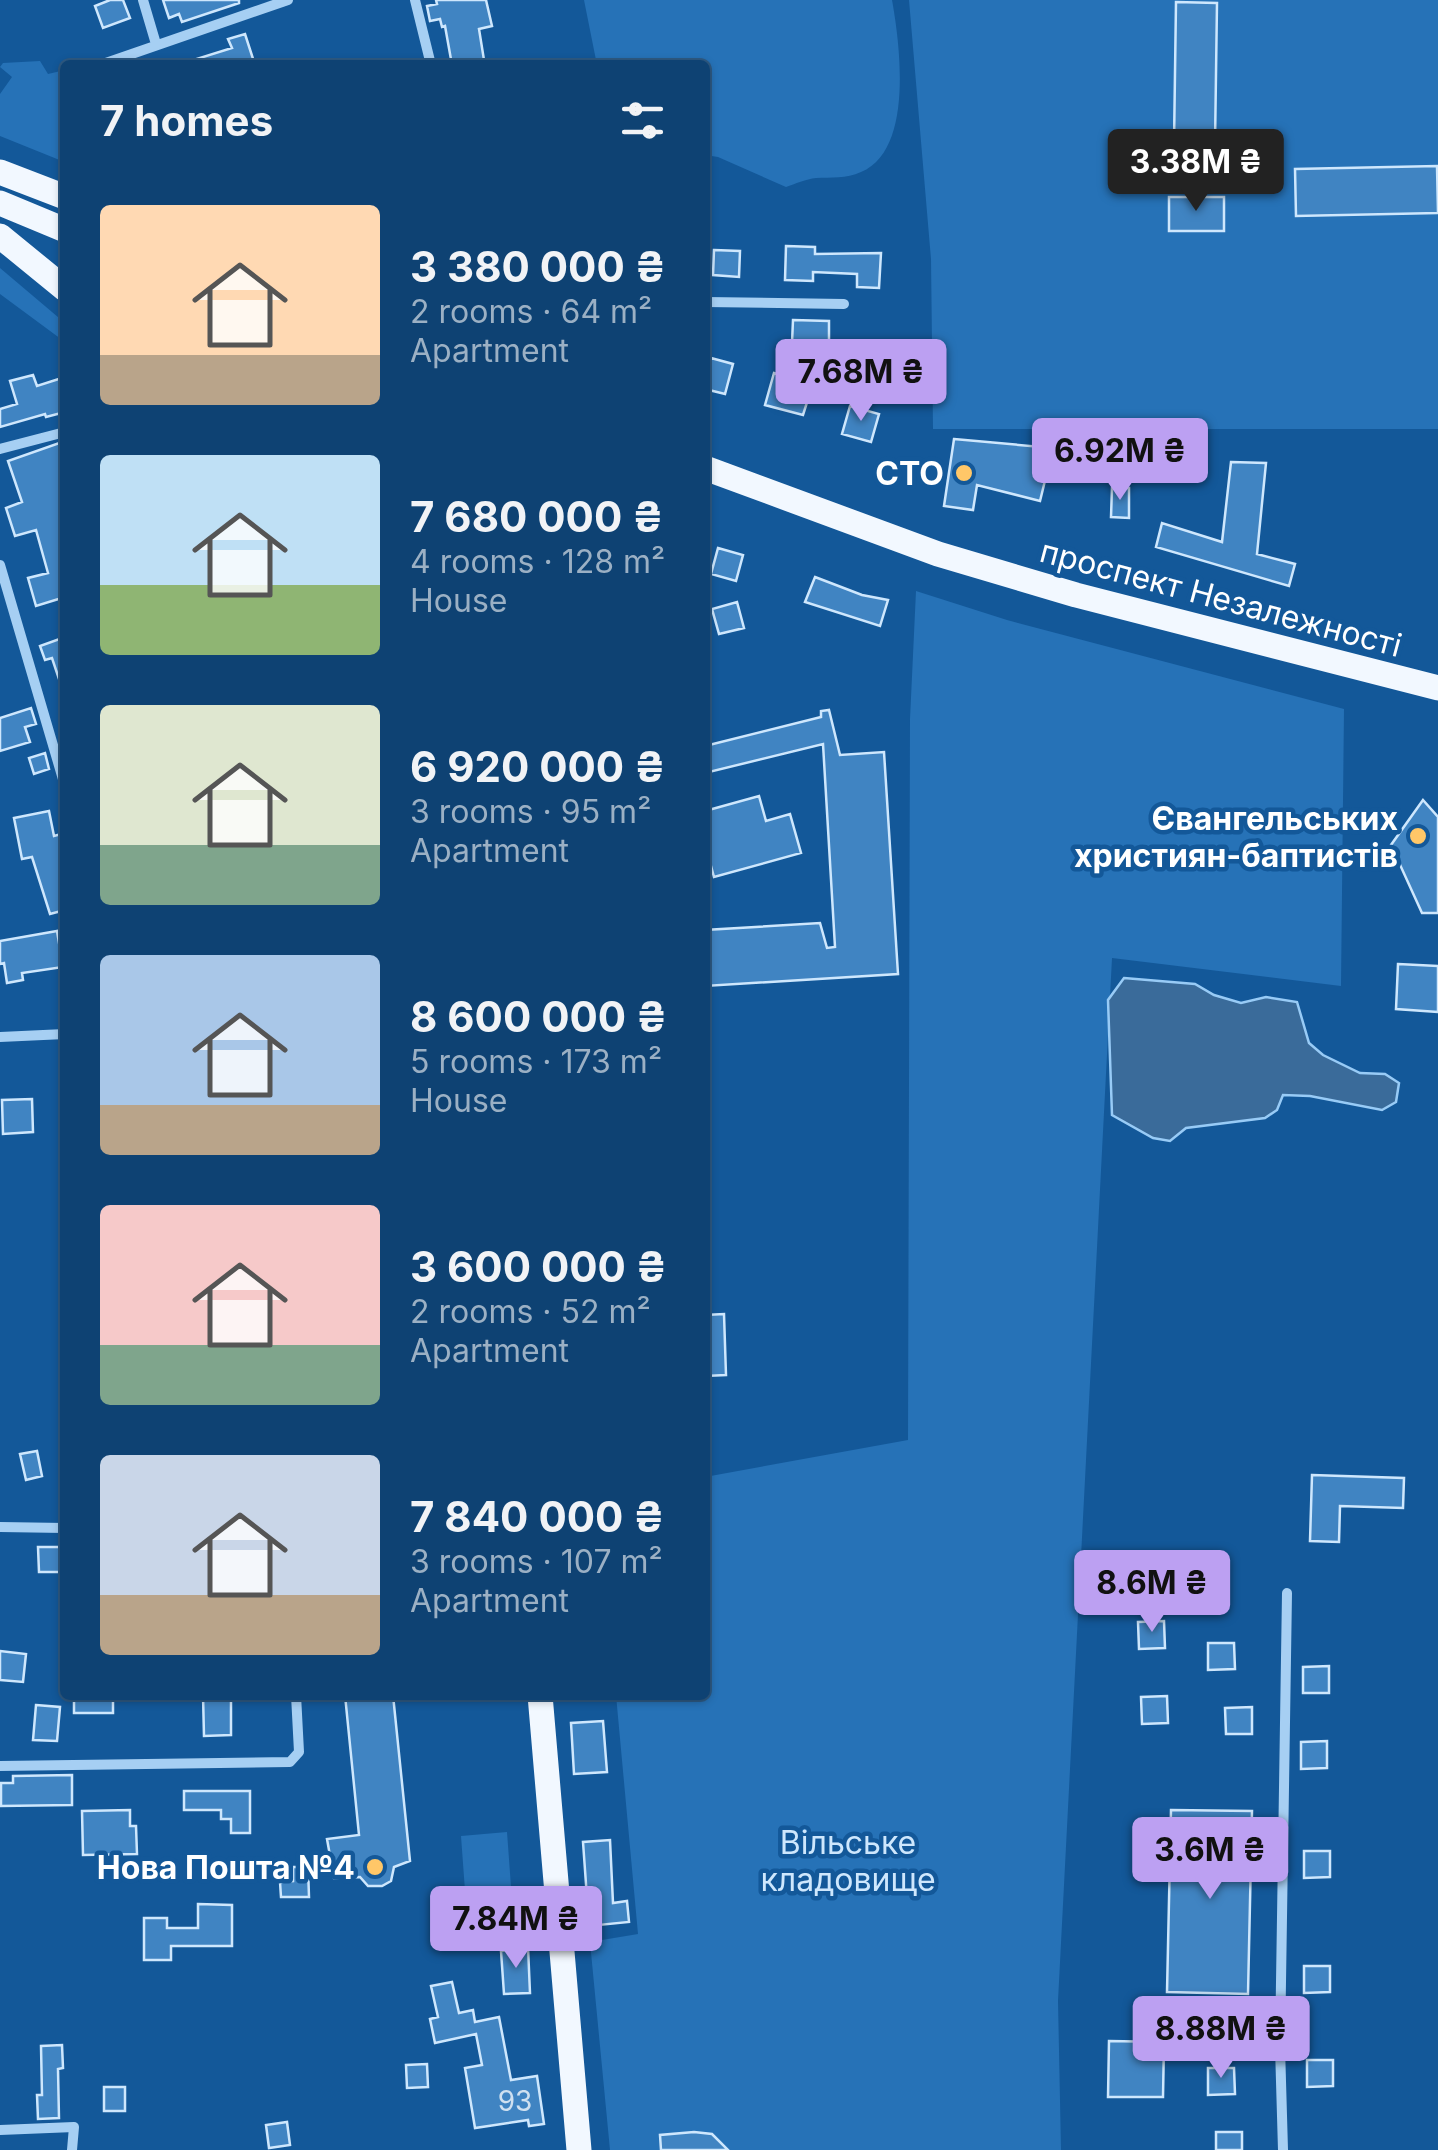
<!DOCTYPE html>
<html lang="en">
<head>
<meta charset="utf-8">
<style>
	body { margin:0; font-family:Inter,sans-serif; background:#174978; color:#f1f3f6; height:100vh; display:flex; flex-direction:column; font-size:38px; white-space:nowrap }
	* { box-sizing:border-box; margin:0 }
	p { font-size:32px; color:#9bb0c4 }
	.icon { flex:none; width:55px; height:55px; fill:none; stroke:currentColor; stroke-width:2; stroke-linecap:round; stroke-linejoin:round }
	.map { position:relative; flex:1; overflow:hidden }
	.details { position:absolute; left:60px; top:60px; width:650px; height:1640px; display:flex; flex-direction:column; background:#0e4273; border-radius:10px; box-shadow:0 2px 8px #0004,0 0 0 2px #2e5b85 }
	.details>* { flex:none }
	.price { position:absolute; translate:-50% -85px; padding:0 22px; border-radius:10px; background:#bca0f2; color:#111; font-size:32px; line-height:65px; filter:drop-shadow(0 2px 5px #0008) }
	.price::after { content:''; position:absolute; left:50%; top:60px; width:30px; height:22px; margin-left:-15px; background:inherit; clip-path:polygon(0 0,100% 0,50% 100%) }
	.price.active { background:#222; color:#fff }
	ul { padding:0; list-style:none }
	li { display:flex; align-items:center; gap:30px; height:250px; padding:0 40px }
	li span { display:grid; place-items:center; flex:none; width:280px; height:200px; border-radius:10px; color:#555 }
	li>.icon { margin-inline-start:auto }
	span .icon { width:120px; height:120px; fill:#fffc; stroke-width:1 }
	li b { font-size:42px }
	h2 { display:flex; justify-content:space-between; align-items:center; height:120px; padding:0 40px; font-size:42px }
	.map>svg:first-child { display:block }
	.green { fill:#2672b7 }
	.water { fill:#3a6b9a; stroke:#98cbf6; stroke-width:2.5 }
	.building { fill:#4084c2; stroke:#cee7fd; stroke-width:2.5 }
	.lines { fill:none; stroke-linecap:round; stroke-linejoin:round }
	.minor { stroke:#a6cff3; stroke-width:10 }
	.primary { stroke:#f2f8ff; stroke-width:25 }
	.poi-dot { fill:#ffc768; stroke:#135899; stroke-width:4 }
	.labels { text-anchor:middle; dominant-baseline:central; stroke-width:9; stroke-linejoin:round; paint-order:stroke }
	.number-label { font-size:28px; fill:#cfe0f0 }
	.poi-label { font-size:32px; font-weight:bold; fill:#fff; stroke:#135899; text-anchor:end }
	.street-label { font-size:32px; fill:#fff; stroke:#135899 }
	.park-label { font-size:32px; fill:#cee7fd; stroke:#135899 }
</style>
</head>
<body>
<div class="map">
<svg width="1438" height="2150" viewBox="0 0 1438 2150">
	<rect width="100%" height="100%" fill="#135899"/>
	<path class="green" d="M584 0H892C900 44 914 150 861 172 846 179 831 177 816 178 806 179 795 184 786 187L718 157 705 155V65H597Z
		M909 0H1438V429H933L931 259Z
		M40 61 48 74 65 70 59 101 65 159 62 161 0 136V94L12 77 0 67 3 63Z
		M0 268 65 323V342L0 294Z
		M916 591 1007 620 1344 709 1341 986 1112 958 1058 2001 1061 2150H610L590 1942 638 1934 616 1695H705V1477L908 1440 910 719Z
		M507 1832 513 1914 467 1918 461 1836Z"/>
	<path class="water" d="M1124 978 1195 984 1214 995 1241 1003 1266 997 1297 1002 1309 1043 1323 1055 1360 1073 1385 1074 1399 1083 1396 1102 1382 1110 1310 1096 1283 1095 1277 1110 1265 1118 1186 1128 1170 1141 1153 1138 1112 1115 1108 1000Z"/>
	<path class="building" d="M110 0H123L130 18 103 28 95 6Z
		M163 0H239V3L182 22 179 14 169 18Z
		M436 0H486L492 26 479 29 484 60 475 62V65H452L445 26 442 27 440 19 430 21 427 6 437 4Z
		M1176 2 1217 3 1215 145 1174 144Z
		M245 34 255 65H191L190 61 232 48 228 39Z
		M1437 166 1438 213 1296 216 1295 169Z
		M1169 197H1224V231H1169Z
		M786 246 815 247V254L881 253 879 288 857 287V274L813 272V281L785 280Z
		M714 250 740 251 739 277 713 275Z
		M793 320 829 321V343H792Z
		M711 358 733 364 725 394 705 389Z
		M774 373 795 379 792 388 810 393 803 415 765 405Z
		M33 375 37 386 65 377V412L46 417 45 414 0 427V409L17 404 10 381Z
		M850 406 879 414 871 442 842 434Z
		M954 439 1053 448 1040 501 977 485 973 510 944 506Z
		M65 441V597L36 606 28 578 48 573 36 530 15 536 6 508 22 502 8 461Z
		M1231 462 1266 463 1257 554 1295 564 1289 586 1156 547 1162 523 1222 542Z
		M1112 488H1129V518L1111 517Z
		M718 548 743 555 736 581 711 574Z
		M815 577 862 595 888 600 880 626 805 602Z
		M737 602 744 628 719 634 712 609Z
		M65 637V688H62L52 658 45 660 40 646Z
		M31 708 36 724 25 727 30 742 0 751V718Z
		M829 710 840 755 884 752 898 974 705 986V930L820 923 827 948 835 947 823 744 705 773V746L821 717V711Z
		M45 753 49 769 34 774 29 758Z
		M759 796 766 821 790 814 801 853 714 877 705 844V811Z
		M1423 800 1438 817V913H1422L1391 845Z
		M49 811 54 836 65 833V910L50 914 32 857 22 859 14 818Z
		M57 931 63 967 22 973 23 980 7 983 4 963 0 964V941Z
		M1398 964 1438 966V1012L1396 1009Z
		M32 1099 33 1132 3 1134 2 1100Z
		M724 1314 726 1375 705 1376V1315Z
		M37 1451 42 1476 26 1480 20 1454Z
		M1312 1475 1404 1478 1403 1508 1340 1506 1339 1542 1310 1541Z
		M38 1547H65V1572H39Z
		M1188 1565H1214L1215 1591 1189 1592Z
		M1164 1621 1165 1648 1139 1649 1138 1622Z
		M1208 1643H1234L1235 1669 1208 1670Z
		M0 1651 26 1654 23 1682 0 1680Z
		M1329 1666V1693H1303V1667Z
		M203 1695H231V1735L204 1736Z
		M345 1695H393L410 1861 394 1867 391 1881 382 1886H368L360 1877 334 1878 327 1839 359 1835Z
		M1167 1696 1168 1723 1142 1724 1141 1697Z
		M74 1697H113V1713H74Z
		M36 1705 60 1707 57 1741 33 1740Z
		M1252 1707V1734H1226L1225 1708Z
		M603 1721 607 1772 574 1774 571 1723Z
		M1327 1741V1768L1301 1769V1742Z
		M72 1775V1805L1 1806V1783H13V1776Z
		M184 1791H250V1833H231V1819H221V1810H184Z
		M130 1810V1826H136L137 1854 83 1855 82 1811Z
		M1171 1810 1252 1811 1248 1994 1167 1992Z
		M610 1840 613 1903 627 1901 629 1922 589 1926 583 1842Z
		M1304 1851H1330V1877L1304 1878Z
		M293 1867H308L309 1897H281L280 1882 293 1881Z
		M198 1904 232 1905V1946H171V1960H144V1918H167V1928H198Z
		M528 1947 530 1993 504 1994 501 1951Z
		M1304 1966H1330V1992L1304 1993Z
		M452 1982 459 2013 473 2010 475 2022 499 2017 511 2080 537 2076 544 2124 529 2126 528 2120 475 2128 465 2068 482 2065 476 2034 435 2043 430 2019 438 2017 431 1986Z
		M1109 2041 1164 2042 1163 2097H1108Z
		M62 2045 63 2068 58 2069 59 2118 38 2119 37 2095H42L41 2046Z
		M1307 2060H1333V2086L1307 2087Z
		M427 2064 428 2087 407 2088 406 2065Z
		M1208 2068H1234L1235 2094 1208 2095Z
		M104 2087H125V2111H104Z
		M287 2122 290 2145 269 2148 266 2125Z
		M694 2132 712 2134 728 2150H661L660 2135Z
		M1216 2132H1242V2150H1216Z"/>
	<g class="lines">
		<path class="minor" d="M143 0 156 44
			M415 0 431 65
			M100 65 288 0
			M705 302 844 304
			M0 449 65 432
			M0 565 65 786
			M0 1037 65 1034
			M0 1527 65 1528
			M0 1766 290 1762 299 1752 296 1695
			M0 2130 74 2127 72 2150
			M1283 2150 1280 2047 1287 1593"/>
		<path class="primary" d="M0 172 65 197
			M0 203 65 230
			M0 236 65 289
			M705 468 938 554 1076 595 1438 688
			M540 1695 579 2150"/>
	</g>
	<g class="poi-dot">
		<circle cx="964" cy="473" r="10"/>
		<circle cx="1418" cy="836" r="10"/>
		<circle cx="375" cy="1867" r="10"/>
	</g>
	<g class="labels">
		<g class="number-label">
			<text x="515" y="2101">93</text>
		</g>
		<g class="poi-label">
			<text x="944" y="473">СТО</text>
			<text x="1398" y="818">Євангельських<tspan x="1398" dy="37">християн-баптистів</tspan></text>
			<text x="355" y="1867">Нова Пошта №4</text>
		</g>
		<g class="street-label">
			<text transform="translate(1221 598) rotate(15)">проспект Незалежності</text>
		</g>
		<g class="park-label">
			<text x="848" y="1842">Вільське<tspan x="848" dy="37">кладовище</tspan></text>
		</g>
	</g>
</svg>
<b class="price active" style="left:1196px;top:214px">3.38M ₴</b>
<b class="price" style="left:861px;top:424px">7.68M ₴</b>
<b class="price" style="left:1120px;top:503px">6.92M ₴</b>
<b class="price" style="left:1152px;top:1635px">8.6M ₴</b>
<b class="price" style="left:1210px;top:1902px">3.6M ₴</b>
<b class="price" style="left:516px;top:1971px">7.84M ₴</b>
<b class="price" style="left:1221px;top:2081px">8.88M ₴</b>
<section class="details">
<h2>7 homes<svg class="icon" aria-label="filters" viewBox="0 0 24 24"><path d="M4 7h16M4 17h16"/><circle cx="9" cy="7" r="2"/><circle cx="15" cy="17" r="2"/></svg></h2>
<ul>
<li><span style="background:linear-gradient(#ffd9b3 75%,#b9a48a 0)"><svg class="icon" aria-label="home" viewBox="0 0 24 24"><path d="M3 11l9-7 9 7M6 9v11h12V9"/></svg></span><div><b>3 380 000 ₴</b><p>2 rooms · 64 m²</p><p>Apartment</p></div></li>
<li><span style="background:linear-gradient(#bfe0f5 65%,#8fb573 0)"><svg class="icon" aria-label="home" viewBox="0 0 24 24"><path d="M3 11l9-7 9 7M6 9v11h12V9"/></svg></span><div><b>7 680 000 ₴</b><p>4 rooms · 128 m²</p><p>House</p></div></li>
<li><span style="background:linear-gradient(#dfe7d0 70%,#7fa58c 0)"><svg class="icon" aria-label="home" viewBox="0 0 24 24"><path d="M3 11l9-7 9 7M6 9v11h12V9"/></svg></span><div><b>6 920 000 ₴</b><p>3 rooms · 95 m²</p><p>Apartment</p></div></li>
<li><span style="background:linear-gradient(#a9c7e8 75%,#b9a48a 0)"><svg class="icon" aria-label="home" viewBox="0 0 24 24"><path d="M3 11l9-7 9 7M6 9v11h12V9"/></svg></span><div><b>8 600 000 ₴</b><p>5 rooms · 173 m²</p><p>House</p></div></li>
<li><span style="background:linear-gradient(#f6c9c9 70%,#7fa58c 0)"><svg class="icon" aria-label="home" viewBox="0 0 24 24"><path d="M3 11l9-7 9 7M6 9v11h12V9"/></svg></span><div><b>3 600 000 ₴</b><p>2 rooms · 52 m²</p><p>Apartment</p></div></li>
<li><span style="background:linear-gradient(#c9d6e8 70%,#b9a48a 0)"><svg class="icon" aria-label="home" viewBox="0 0 24 24"><path d="M3 11l9-7 9 7M6 9v11h12V9"/></svg></span><div><b>7 840 000 ₴</b><p>3 rooms · 107 m²</p><p>Apartment</p></div></li>
</ul>
</section>
</div>
</body>
</html>
